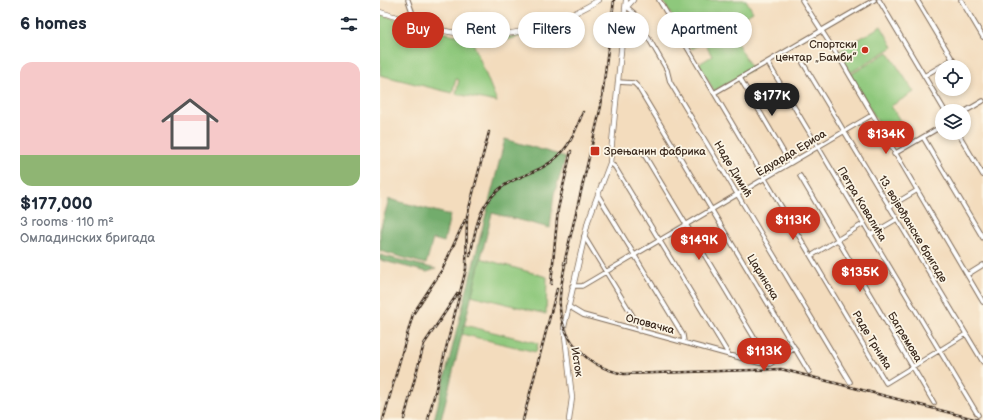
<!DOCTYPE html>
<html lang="en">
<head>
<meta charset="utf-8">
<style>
	body { margin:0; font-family:"Balsamiq Sans",sans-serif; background:#f2f2f3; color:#1f2937; height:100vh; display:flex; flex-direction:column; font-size:15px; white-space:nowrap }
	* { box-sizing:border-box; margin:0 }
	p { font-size:13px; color:#747a83 }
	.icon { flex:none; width:22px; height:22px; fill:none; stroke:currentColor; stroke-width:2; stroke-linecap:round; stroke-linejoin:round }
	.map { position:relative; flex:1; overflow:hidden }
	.side { display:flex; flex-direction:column; background:#fff; width:380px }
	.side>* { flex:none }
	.guide { position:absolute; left:12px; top:12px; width:380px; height:36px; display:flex; gap:8px }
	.controls { position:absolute; left:555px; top:60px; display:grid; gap:8px }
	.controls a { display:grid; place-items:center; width:36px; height:36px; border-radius:50%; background:#fff; box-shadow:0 2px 6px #0003; font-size:20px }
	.price { position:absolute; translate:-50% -34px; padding:0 9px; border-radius:14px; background:#c8321e; color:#fff; font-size:13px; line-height:26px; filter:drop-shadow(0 1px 2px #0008) }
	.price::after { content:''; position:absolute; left:50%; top:24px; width:12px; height:9px; margin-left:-6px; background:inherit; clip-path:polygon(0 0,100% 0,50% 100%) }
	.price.on { background:#222; color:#fff }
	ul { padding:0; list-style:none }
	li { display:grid; align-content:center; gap:8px; height:212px; padding:0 20px }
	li+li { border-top:1px solid #e0e1e3 }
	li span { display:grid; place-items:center; height:124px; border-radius:12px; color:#555 }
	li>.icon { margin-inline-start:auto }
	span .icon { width:72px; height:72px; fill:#fffc; stroke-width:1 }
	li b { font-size:17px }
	h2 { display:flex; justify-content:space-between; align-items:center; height:48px; padding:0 20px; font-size:17px }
	.pill { padding:0 14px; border-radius:18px; background:#fff; box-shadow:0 2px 6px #0003; font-size:14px; line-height:36px }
	.pill.on { background:#c8321e; color:#fff }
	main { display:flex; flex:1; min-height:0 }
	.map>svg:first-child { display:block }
	.green { fill:#8ec87c; stroke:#64794d }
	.forest { fill:#72ac6c; stroke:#566b45 }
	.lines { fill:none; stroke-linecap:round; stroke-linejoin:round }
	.minor-casing { stroke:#7b6856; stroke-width:5.5 }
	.major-casing { stroke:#7b6856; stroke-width:6 }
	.minor { stroke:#fff; stroke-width:3.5 }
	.major { stroke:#fff; stroke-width:4.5 }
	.rail-casing { stroke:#3b2a1e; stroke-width:2.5 }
	.rail { stroke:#fcf5e5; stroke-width:1; stroke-dasharray:3; stroke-linecap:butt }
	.poi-dot { fill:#c8321e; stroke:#fcf5e5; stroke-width:1.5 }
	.labels { text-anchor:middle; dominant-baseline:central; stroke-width:3.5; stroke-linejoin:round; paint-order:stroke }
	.poi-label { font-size:11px; fill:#3b2a1e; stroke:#fcf5e5; text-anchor:end }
	.street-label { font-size:11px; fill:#3b2a1e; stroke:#fcf5e5 }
</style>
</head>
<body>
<main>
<section class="side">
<h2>6 homes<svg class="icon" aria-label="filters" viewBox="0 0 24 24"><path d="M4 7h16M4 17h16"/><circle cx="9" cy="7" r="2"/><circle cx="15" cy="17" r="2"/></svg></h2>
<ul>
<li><span style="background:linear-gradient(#f6c9c9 75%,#8fb573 0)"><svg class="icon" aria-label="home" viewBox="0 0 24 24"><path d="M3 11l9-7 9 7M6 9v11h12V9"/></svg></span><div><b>$177,000</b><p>3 rooms · 110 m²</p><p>Омладинских бригада</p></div></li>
</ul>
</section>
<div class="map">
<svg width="603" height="420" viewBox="0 0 603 420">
	<rect width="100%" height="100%" fill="#fcf5e5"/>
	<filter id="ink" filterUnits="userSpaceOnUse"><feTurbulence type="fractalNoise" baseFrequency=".025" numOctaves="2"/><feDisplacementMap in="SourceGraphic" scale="8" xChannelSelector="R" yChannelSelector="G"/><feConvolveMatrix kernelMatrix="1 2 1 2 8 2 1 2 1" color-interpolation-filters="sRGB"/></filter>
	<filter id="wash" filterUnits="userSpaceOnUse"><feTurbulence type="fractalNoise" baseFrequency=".012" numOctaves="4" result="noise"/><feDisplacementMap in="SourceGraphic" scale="16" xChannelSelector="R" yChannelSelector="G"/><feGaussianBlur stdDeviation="0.9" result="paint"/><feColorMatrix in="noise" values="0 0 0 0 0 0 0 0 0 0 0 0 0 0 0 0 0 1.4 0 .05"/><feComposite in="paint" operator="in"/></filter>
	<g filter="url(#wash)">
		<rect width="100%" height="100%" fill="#f3dcbd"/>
		<path class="green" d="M282 0H366L373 12 348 27 372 69 334 91 319 64 332 56 324 42 312 49Z
			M0 14C43 28 86 43 132 36 149 33 166 28 183 23V25L127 40H92L117 102 76 94 79 80 76 79 72 93 0 75Z
			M501 26 513 47 470 73 457 52Z
			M508 52 534 92 511 106 522 124 505 134 470 75Z
			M100 258 167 277 166 314 91 295Z
			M84 325 158 343 156 352 82 334Z"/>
		<path class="forest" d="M125 139 186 157 174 194 170 228 112 213 61 420H54Z
			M9 199 70 215 64 242 53 239 46 264 0 251V230Z
			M0 255 56 269 47 272 0 260Z"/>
	</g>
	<g filter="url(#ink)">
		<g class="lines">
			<g class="minor-casing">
				<path id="minor" d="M28 0 36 23
					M279 0 506 383 586 334
					M422 0 463 64 603 302
					M499 0 565 111
					M537 0 577 67
					M581 0 603 37
					M247 7 254 13 287 70 290 82 470 382
					M388 63 598 415
					M423 63 603 362
					M544 76 573 59
					M360 78 410 163
					M584 78 586 82
					M238 82 254 83 258 87 429 372
					M334 93 494 0
					M584 112 603 101
					M578 133 603 175
					M543 137 603 238
					M262 151 390 364
					M514 154 562 126
					M230 163 235 167 349 355
					M420 176 554 403
					M218 195 303 335 304 342
					M509 207 536 191
					M490 235 517 219
					M204 236 259 326V331
					M431 256 483 224
					M587 275 603 265
					M192 286H202L492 115
					M188 306 203 315 379 363 390 364 415 348"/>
			</g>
			<g class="major-casing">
				<path id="major" d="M245 9 253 0
					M0 12C23 19 46 27 70 32 123 42 174 27 219 0
					M189 420 192 398 184 327 208 221 230 163 246 0"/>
			</g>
			<use href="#minor" class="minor"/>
			<use href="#major" class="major"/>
			<g class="rail-casing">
				<path id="rail" d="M90 256C94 239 96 219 106 204 127 173 155 178 177 157 191 145 196 129 203 112
					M186 259C184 271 181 284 180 296 177 337 206 367 244 374L401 369 598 420
					M184 264 221 106 234 0
					M171 284 178 209 191 151
					M24 419 44 344 78 293
					M3 420 33 314 62 270 85 220
					M48 420 86 269 87 216 109 132
					M143 420 177 289"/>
			</g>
			<use href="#rail" class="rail"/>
		</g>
	</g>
	<g class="poi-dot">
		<circle cx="485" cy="50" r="4"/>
		<rect x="210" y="146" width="10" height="10" rx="2"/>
	</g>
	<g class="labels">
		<g class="poi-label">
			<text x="477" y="44">Спортски<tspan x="477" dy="13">центар „Бамби”</tspan></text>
			<text x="224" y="151" text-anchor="start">Зрењанин фабрика</text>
		</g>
		<g class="street-label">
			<text transform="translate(411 153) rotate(-31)">Едуарда Ериоа</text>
			<text transform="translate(353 169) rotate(59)">Наде Димић</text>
			<text transform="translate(482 204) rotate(59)">Петра Ковалића</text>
			<text transform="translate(533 229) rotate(59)">13. војвођанске бригаде</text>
			<text transform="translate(383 277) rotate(59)">Царинска</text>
			<text transform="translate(270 324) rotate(15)">Оповачка</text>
			<text transform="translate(525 337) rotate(59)">Багремова</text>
			<text transform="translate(492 340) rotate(59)">Раде Трнића</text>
			<text transform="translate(197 362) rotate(81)">Исток</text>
		</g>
	</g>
</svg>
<div class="controls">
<a><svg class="icon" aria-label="locate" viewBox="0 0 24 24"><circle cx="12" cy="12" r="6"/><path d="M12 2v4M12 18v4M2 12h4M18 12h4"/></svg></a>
<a><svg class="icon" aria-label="layers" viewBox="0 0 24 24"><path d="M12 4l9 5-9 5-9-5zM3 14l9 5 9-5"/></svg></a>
</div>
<b class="price on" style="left:392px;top:117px">$177K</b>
<b class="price" style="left:506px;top:155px">$134K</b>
<b class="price" style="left:413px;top:241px">$113K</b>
<b class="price" style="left:319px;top:261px">$149K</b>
<b class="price" style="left:480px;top:293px">$135K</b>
<b class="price" style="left:384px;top:372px">$113K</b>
<div class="guide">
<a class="pill on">Buy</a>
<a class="pill">Rent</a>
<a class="pill">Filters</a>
<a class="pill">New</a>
<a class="pill">Apartment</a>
</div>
</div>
</main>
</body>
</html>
